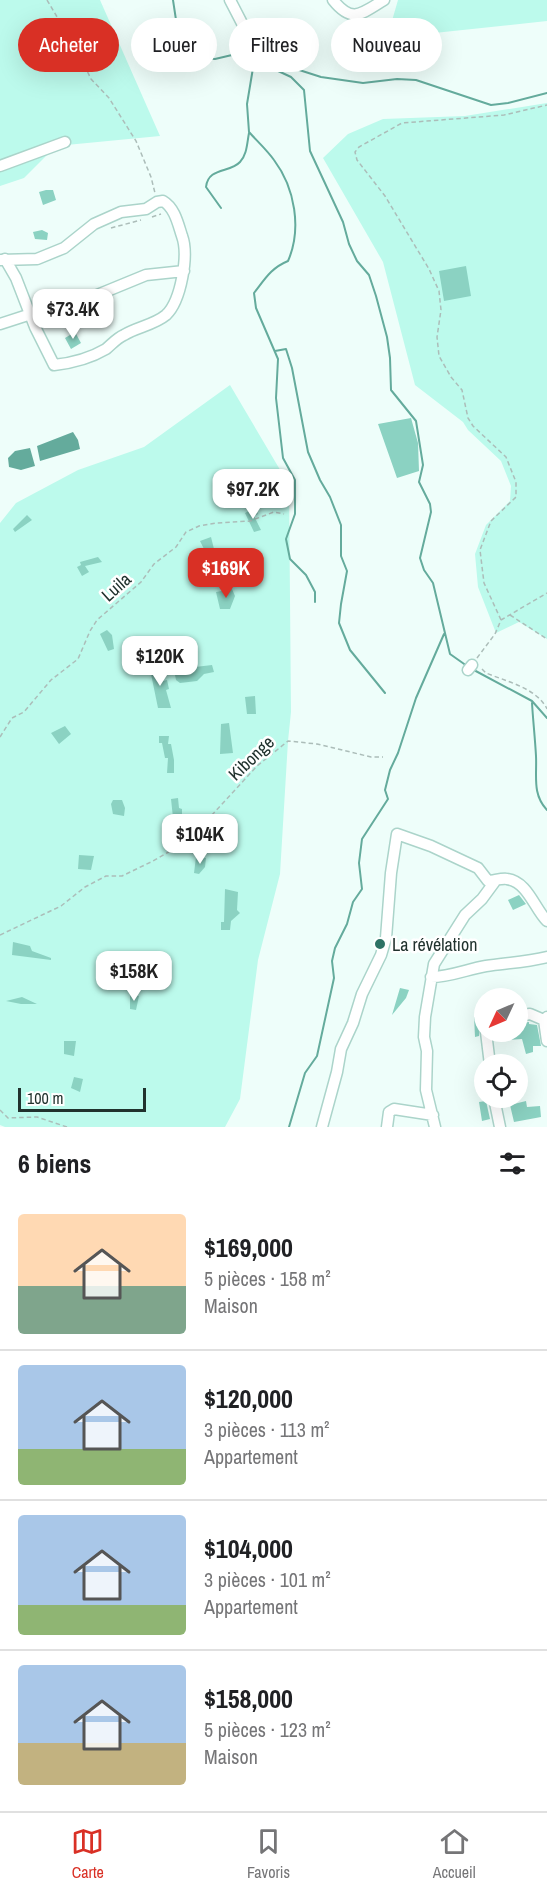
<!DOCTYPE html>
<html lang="fr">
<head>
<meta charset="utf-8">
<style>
	body { margin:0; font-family:"Archivo Narrow",sans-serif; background:#f6f6f6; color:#202124; height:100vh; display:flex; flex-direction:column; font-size:22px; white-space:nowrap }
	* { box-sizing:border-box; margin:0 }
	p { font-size:20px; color:#757577 }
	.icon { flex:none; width:33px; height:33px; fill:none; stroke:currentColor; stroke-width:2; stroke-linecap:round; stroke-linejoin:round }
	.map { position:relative; height:1127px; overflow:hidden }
	.details { display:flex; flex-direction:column; background:#fff; flex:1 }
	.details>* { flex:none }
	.top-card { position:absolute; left:18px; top:18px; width:512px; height:54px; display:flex; gap:12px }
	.needle { width:39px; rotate:226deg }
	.buttons { position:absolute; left:474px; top:988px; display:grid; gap:12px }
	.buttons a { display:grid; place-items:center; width:54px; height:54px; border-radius:50%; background:#fff; box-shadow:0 6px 24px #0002; font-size:30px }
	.scale { position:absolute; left:18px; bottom:15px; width:128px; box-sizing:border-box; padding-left:6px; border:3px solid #21322e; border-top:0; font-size:16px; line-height:21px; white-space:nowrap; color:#21322e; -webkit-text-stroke:4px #fff; paint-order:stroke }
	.price { position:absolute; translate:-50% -51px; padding:0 14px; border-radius:12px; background:#fff; color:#222; font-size:20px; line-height:39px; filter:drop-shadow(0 2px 3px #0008) }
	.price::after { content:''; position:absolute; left:50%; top:36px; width:18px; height:14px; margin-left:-9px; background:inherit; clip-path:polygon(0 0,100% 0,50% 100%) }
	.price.current { background:#d93025; color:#fff }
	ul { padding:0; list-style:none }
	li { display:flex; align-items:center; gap:18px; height:150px; padding:0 18px }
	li+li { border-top:2px solid #e0e0e0 }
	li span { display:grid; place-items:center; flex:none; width:168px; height:120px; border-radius:6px; color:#555 }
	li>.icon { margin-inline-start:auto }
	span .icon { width:72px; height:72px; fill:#fffc; stroke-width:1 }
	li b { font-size:26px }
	h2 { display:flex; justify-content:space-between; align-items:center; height:72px; padding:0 18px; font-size:26px }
	.tag { padding:0 21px; border-radius:27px; background:#fff; box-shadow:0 6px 24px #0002; font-size:21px; line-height:54px }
	.tag.current { background:#d93025; color:#fff }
	.tabs { display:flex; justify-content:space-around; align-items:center; height:84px; border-top:2px solid #e0e0e0; background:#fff; font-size:16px; color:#757577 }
	.tabs a { display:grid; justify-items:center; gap:3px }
	.tabs .current { color:#d93025 }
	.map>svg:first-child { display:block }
	.green { fill:#bcfaec }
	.water { fill:#64ab9c }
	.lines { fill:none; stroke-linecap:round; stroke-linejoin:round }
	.stream { stroke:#64ab9c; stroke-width:2 }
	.building { fill:#8bd2c2 }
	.minor-casing { stroke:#abd4ca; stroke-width:13 }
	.path { stroke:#acbdb9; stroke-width:1.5; stroke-dasharray:4.5 3; stroke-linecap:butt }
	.minor { stroke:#fff; stroke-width:10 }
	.poi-dot { fill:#2e7265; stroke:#fff; stroke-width:2 }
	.labels { text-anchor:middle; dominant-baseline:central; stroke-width:5; stroke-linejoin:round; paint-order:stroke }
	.street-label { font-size:18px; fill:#21322e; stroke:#fff }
	.poi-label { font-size:18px; fill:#21322e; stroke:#fff; text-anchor:start }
</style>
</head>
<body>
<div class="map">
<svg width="547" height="1127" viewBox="0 0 547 1127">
	<rect width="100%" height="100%" fill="#eefefa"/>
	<path class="green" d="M0 0H100L160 136 56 146 24 178 0 186Z
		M398 0H547V21L387 38Z
		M547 103V639L519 622 496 633 478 587 475 554 486 525 510 501 511 486 501 461 468 430 463 422 415 385 383 262 323 158 348 134 383 119 465 116Z
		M230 385 289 485 291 712 288 741 280 874 258 960 240 1099 225 1127H5L0 1125V523L16 503 78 470 144 447Z"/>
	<path class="water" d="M73 432 78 440 80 449 40 461 37 446Z
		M30 448 35 466 21 470 9 467 8 458 15 451Z"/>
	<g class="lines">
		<path class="stream" d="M173 0 178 33 185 51 192 55 198 58 215 59 249 51 263 58 276 70 291 77 304 90 310 151 343 222 349 244 357 261 369 275 376 296 387 337 390 358 391 390 416 421 423 465 419 482 430 504 431 512 420 558 424 570 433 583 450 654 467 666
			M249 51 253 68 247 104 249 132C257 141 267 150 274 160 295 188 302 229 288 261 271 268 265 279 254 293L256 308 278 359 276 398 283 458 295 480V514L286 539 290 559 306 575 315 592V602
			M265 59 321 77 363 83 397 79 416 80 491 105 508 103 547 93
			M221 208 206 187C208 167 230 173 240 162 247 155 247 143 249 133
			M275 351 286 349 292 368 308 452 320 480 330 497 341 525V556L347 571 341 604 339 623 350 650 385 693
			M472 669 532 701 547 718
			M532 703C533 720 535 738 536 756 537 776 532 794 547 810
			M289 1127 305 1073 317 1056 334 978 332 961 335 948 347 924 353 902 362 889 359 863 362 839 388 799 385 790 390 770 398 753 416 698 444 634"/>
	</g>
	<path class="building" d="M46 190H53L56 200 43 205 39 192Z
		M42 230 48 233 47 240 35 239 33 232Z
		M466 266 471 296 444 301 439 271Z
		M75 332 81 343 71 349 65 338Z
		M411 418 418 443 419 471 397 478 378 424Z
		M255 508 258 514 254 516 261 530 254 532 245 513Z
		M27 515 32 520 15 532 13 529Z
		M211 537 215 553 207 555 200 541Z
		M98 557 102 562 85 566 89 572 82 576 77 567 81 565 80 562Z
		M232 589 235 596 230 609H220L216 592Z
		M107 630 112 635 114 649 108 651 100 634Z
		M184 653 187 668 212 665 214 672 204 674 197 681 180 683 176 680 174 670 181 669 177 654Z
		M158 663 163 681 167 680 169 689 166 690 171 708H158L151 674H150L147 666Z
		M255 696 256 714H247L245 697Z
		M229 723 233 753 220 754 221 724Z
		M65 726 71 734 59 744 51 733Z
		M159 736H169L168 744H171L174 760V773H167L168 758H165L162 743H159Z
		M178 798 179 808 182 809V816H179L180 827H174L171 799Z
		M113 800H122L125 808 124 816 113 814 111 804Z
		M79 855 94 856 91 870 78 869Z
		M196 857 206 858 205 867 199 874 194 873Z
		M225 889 238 892 237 910 240 913 231 921 230 930H221V922H224Z
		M519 895 526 904 513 910 508 900Z
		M13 942 30 946 32 951 51 958V960L12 955Z
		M400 988 409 990 406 998 392 1015Z
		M130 994 139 996 136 1010 130 1009Z
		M22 997 37 1004H21L6 1001Z
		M474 1016H481L479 1036 475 1037Z
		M529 1022V1024L537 1025 541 1046H533V1052L526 1054 522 1039 508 1040 507 1032H521V1023Z
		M64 1041H76L74 1056 64 1054Z
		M74 1077 83 1079 80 1092 71 1088Z
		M486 1101 490 1119 482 1121 479 1102Z
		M526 1101 527 1107 540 1106 541 1117 514 1122 510 1105Z"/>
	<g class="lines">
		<g class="minor-casing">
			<path id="minor" d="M230 0 245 29
				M333 0C352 24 361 14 384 0
				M0 166 65 142
				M0 260 37 259 64 248 94 224 121 212 146 209 157 202 163 201C175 208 178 224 182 236 189 255 181 301 166 315 154 325 137 327 124 335 117 338 112 344 106 349 89 359 73 363 54 365L35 327 16 278 5 259
				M0 324 31 314H51L146 275 184 271
				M468 670 472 665
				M431 977C450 977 468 969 486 966 507 963 527 962 547 957
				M518 1016 530 1014 544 1020 547 1017
				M544 1020 547 1041
				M486 1032 490 1065
				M494 1098 500 1127
				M322 1127 337 1072 341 1049 353 1023 362 994 381 955 386 938 391 873 397 834 431 846 478 868 488 881C493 881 502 878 507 879 528 882 534 908 547 921
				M387 1127 389 1112 394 1109 433 1115
				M435 1127 426 1090 427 1051 424 1037 425 1017 434 964 465 915 482 899 496 880"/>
		</g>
		<path class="path" d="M47 0 78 52 91 79 109 98 136 141 151 177 155 193
			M152 217 161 214
			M111 228 141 220
			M510 615 547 639
			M501 620 484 583 480 550 491 521 516 497V482L506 457 473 426 468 418 462 390 451 377 439 356 437 337 441 310 439 291 429 269 385 196 357 160 355 152 359 147 402 123 504 115 547 105
			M477 658 495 634 501 620 547 593
			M482 669 486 673C505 681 537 688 547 709
			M0 737 12 718 24 712 51 680 78 659 90 631 97 620 141 582 154 564 176 547 186 532 199 526 216 523 250 521 274 512 284 514
			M0 935 61 906 85 887 106 876H122L153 861 189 840 257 766 288 741 317 744 371 757H383
			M0 1110 8 1118 37 1117 67 1127"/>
		<use href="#minor" class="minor"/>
	</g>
	<circle class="poi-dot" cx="380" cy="944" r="6"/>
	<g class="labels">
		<g class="street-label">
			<text transform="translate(116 587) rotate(-42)">Luila</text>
			<text transform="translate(251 758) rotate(-44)">Kibonge</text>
		</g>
		<g class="poi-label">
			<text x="392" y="944">La révélation</text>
		</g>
	</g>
</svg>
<div class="buttons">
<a><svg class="needle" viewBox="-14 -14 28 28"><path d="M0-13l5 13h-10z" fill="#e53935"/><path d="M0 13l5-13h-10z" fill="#757577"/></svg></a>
<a><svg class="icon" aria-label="locate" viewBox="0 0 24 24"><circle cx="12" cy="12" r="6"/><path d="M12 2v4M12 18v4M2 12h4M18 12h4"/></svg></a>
</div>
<div class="scale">100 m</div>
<b class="price" style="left:73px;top:340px">$73.4K</b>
<b class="price" style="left:253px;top:520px">$97.2K</b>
<b class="price current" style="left:226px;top:599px">$169K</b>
<b class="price" style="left:160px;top:687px">$120K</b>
<b class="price" style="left:200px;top:865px">$104K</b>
<b class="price" style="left:134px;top:1002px">$158K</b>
<div class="top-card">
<a class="tag current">Acheter</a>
<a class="tag">Louer</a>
<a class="tag">Filtres</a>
<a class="tag">Nouveau</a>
</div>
</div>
<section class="details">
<h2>6 biens<svg class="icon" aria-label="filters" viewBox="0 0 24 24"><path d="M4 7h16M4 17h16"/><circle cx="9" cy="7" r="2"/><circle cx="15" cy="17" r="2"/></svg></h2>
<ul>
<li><span style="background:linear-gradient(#ffd9b3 60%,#7fa58c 0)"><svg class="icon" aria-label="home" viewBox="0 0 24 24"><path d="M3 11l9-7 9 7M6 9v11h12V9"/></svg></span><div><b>$169,000</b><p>5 pièces · 158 m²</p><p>Maison</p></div></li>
<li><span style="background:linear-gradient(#a9c7e8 70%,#8fb573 0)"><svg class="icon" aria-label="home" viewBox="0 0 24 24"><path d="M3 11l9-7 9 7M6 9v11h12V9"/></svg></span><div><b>$120,000</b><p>3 pièces · 113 m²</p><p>Appartement</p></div></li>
<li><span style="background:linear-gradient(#a9c7e8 75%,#8fb573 0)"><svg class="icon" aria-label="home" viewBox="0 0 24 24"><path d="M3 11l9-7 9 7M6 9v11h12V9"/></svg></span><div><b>$104,000</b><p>3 pièces · 101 m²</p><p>Appartement</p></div></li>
<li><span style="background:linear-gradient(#a9c7e8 65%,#c2b280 0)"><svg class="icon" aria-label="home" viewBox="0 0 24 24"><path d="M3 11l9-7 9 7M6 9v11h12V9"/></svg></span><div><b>$158,000</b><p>5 pièces · 123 m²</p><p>Maison</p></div></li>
</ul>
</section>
<nav class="tabs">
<a class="current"><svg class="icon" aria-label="map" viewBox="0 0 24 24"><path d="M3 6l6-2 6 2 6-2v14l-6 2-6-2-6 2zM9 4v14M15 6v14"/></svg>Carte</a>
<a><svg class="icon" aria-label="saved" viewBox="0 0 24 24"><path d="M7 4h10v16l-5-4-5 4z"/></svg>Favoris</a>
<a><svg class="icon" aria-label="home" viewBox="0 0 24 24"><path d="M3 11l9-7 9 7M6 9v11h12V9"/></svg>Accueil</a>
</nav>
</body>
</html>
